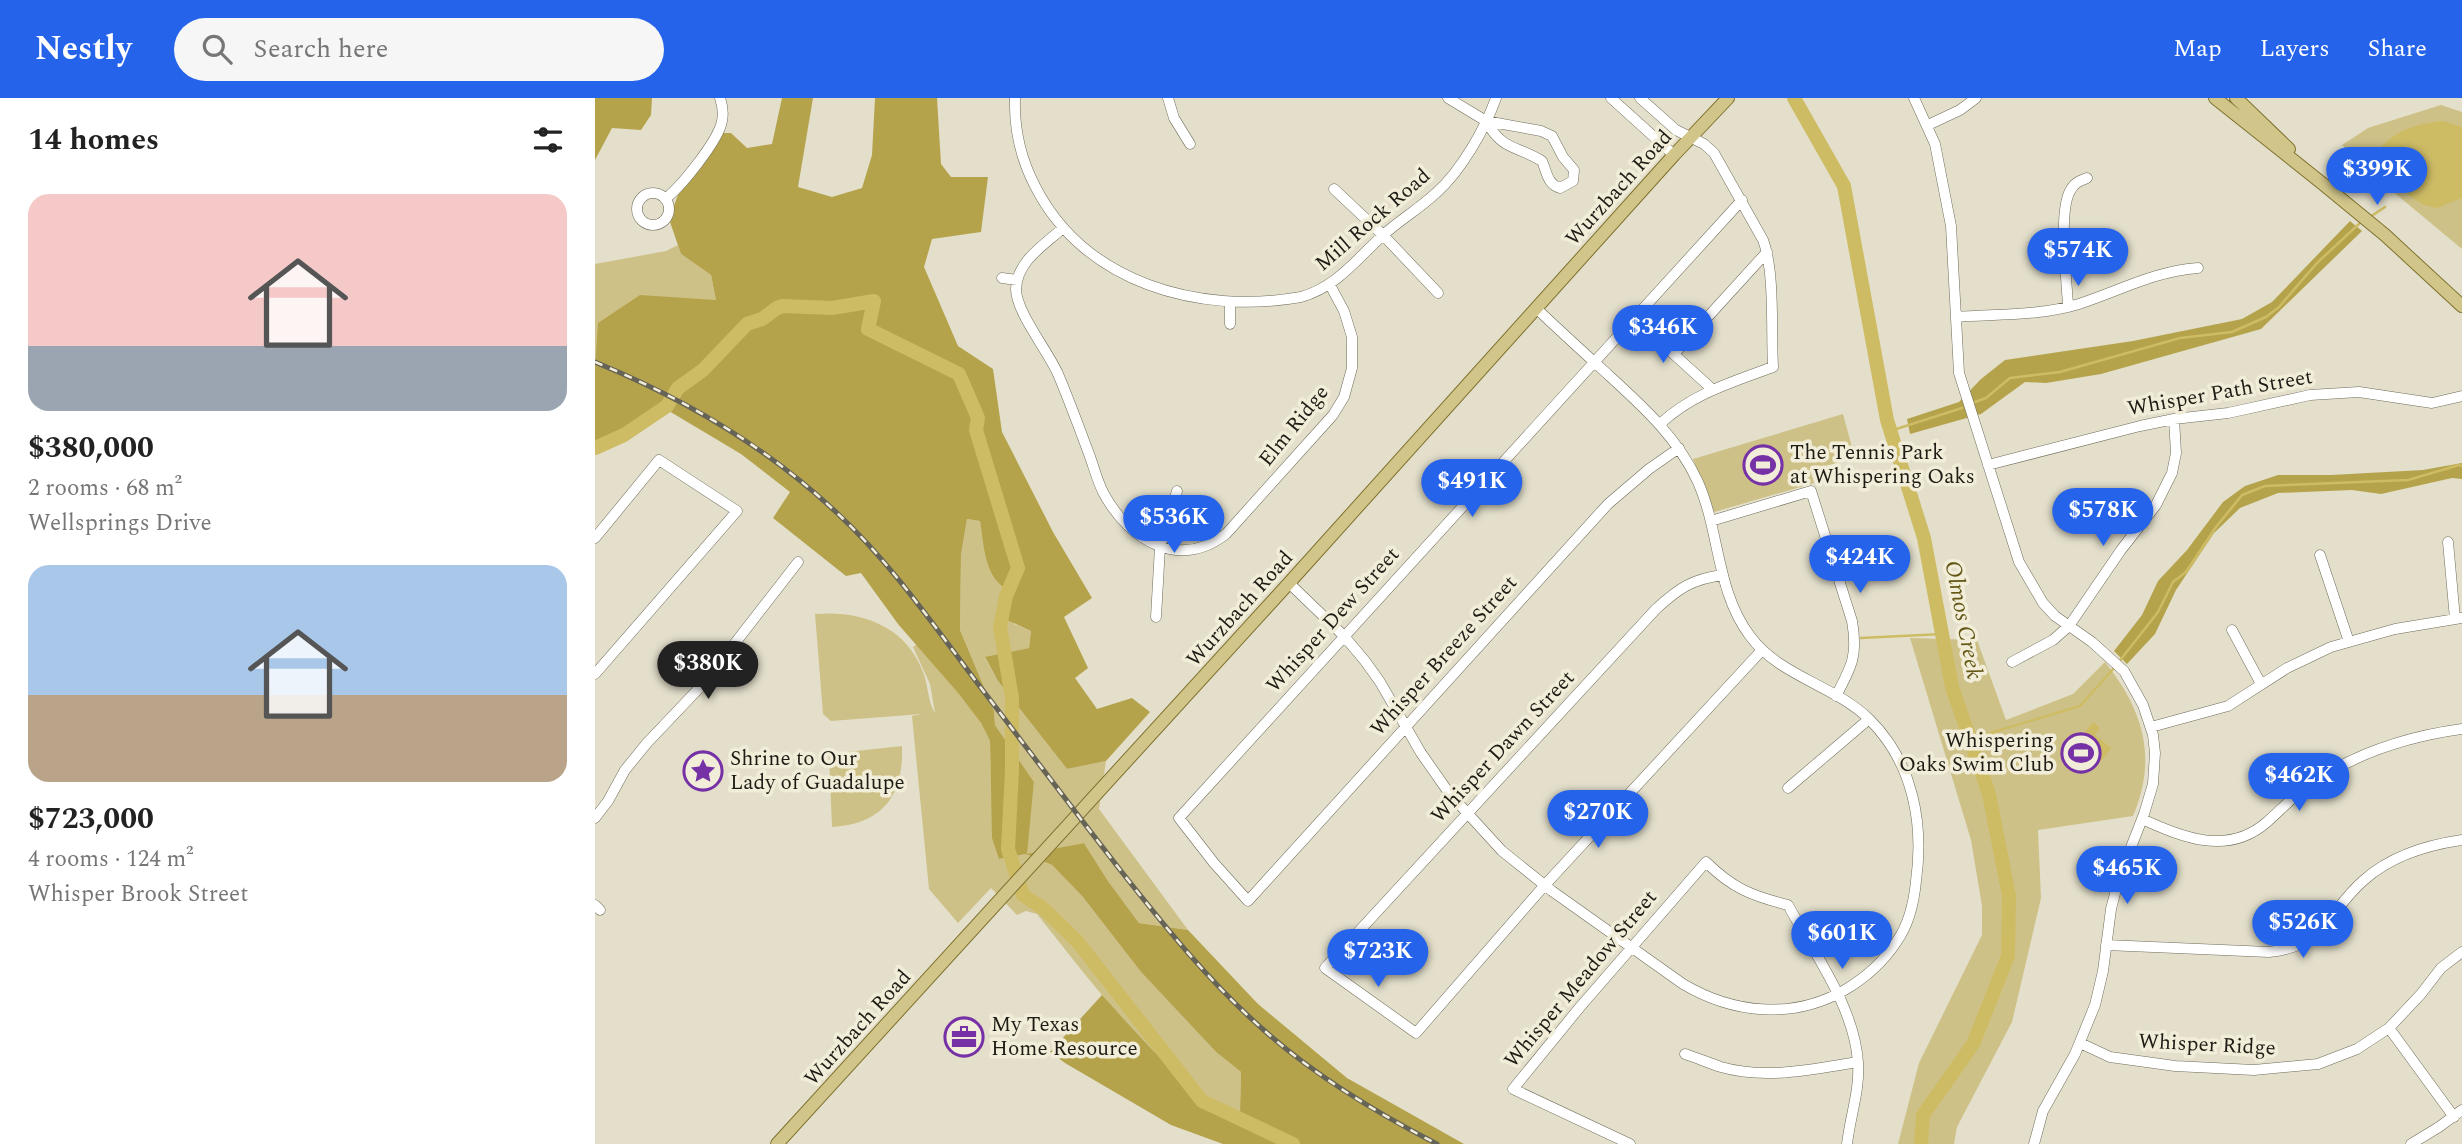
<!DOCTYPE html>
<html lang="en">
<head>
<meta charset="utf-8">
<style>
	body { margin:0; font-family:Spectral,serif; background:#f6f6f6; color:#222; height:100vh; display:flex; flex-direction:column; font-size:26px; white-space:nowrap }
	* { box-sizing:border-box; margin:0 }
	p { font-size:23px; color:#767676 }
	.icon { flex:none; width:38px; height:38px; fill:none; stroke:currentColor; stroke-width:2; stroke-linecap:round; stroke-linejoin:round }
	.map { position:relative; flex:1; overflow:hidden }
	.details { display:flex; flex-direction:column; background:#fff; width:595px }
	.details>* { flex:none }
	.price { position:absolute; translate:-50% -60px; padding:0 16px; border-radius:24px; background:#2563eb; color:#fff; font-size:23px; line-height:46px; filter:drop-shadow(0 2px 4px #0008) }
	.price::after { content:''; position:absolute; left:50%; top:42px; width:21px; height:16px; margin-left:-10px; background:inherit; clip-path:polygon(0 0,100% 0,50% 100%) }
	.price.current { background:#222; color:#fff }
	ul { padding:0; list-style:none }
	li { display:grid; align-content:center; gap:14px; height:371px; padding:0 28px }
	li span { display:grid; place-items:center; height:217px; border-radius:21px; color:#555 }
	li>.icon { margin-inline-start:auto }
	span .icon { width:126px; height:126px; fill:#fffc; stroke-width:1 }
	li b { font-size:30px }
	h2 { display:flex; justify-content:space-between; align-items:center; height:84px; padding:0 28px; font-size:30px }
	header { display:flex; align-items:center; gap:42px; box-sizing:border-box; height:98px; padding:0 35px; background:#2563eb; color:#fff }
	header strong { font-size:33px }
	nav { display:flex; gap:38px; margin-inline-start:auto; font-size:24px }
	.search { width:490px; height:63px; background:#f6f6f6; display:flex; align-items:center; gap:18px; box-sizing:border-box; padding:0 24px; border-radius:38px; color:#767676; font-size:26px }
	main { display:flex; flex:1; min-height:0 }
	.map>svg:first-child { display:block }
	.green { fill:#cec187 }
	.forest { fill:#b5a34c }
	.water { fill:#cebc65 }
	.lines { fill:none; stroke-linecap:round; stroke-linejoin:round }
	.stream { stroke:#cebc65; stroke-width:2.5 }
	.river { stroke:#cebc65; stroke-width:14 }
	.minor-casing { stroke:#6f6c5a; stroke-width:11 }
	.major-casing { stroke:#7f712e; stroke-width:14 }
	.minor { stroke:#fff; stroke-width:10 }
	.major { stroke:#d1c58a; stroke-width:12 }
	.rail-casing { stroke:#666357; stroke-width:5 }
	.rail { stroke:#f1edd8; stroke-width:2.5; stroke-dasharray:8; stroke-linecap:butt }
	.labels { text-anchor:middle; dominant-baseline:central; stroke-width:7; stroke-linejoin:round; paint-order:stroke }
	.street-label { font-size:21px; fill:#1e1c15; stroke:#f1edd8 }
	.poi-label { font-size:21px; fill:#1e1c15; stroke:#f1edd8; text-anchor:start }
	.water-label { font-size:23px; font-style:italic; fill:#645715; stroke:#f1edd8 }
</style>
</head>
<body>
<header>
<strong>Nestly</strong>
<div class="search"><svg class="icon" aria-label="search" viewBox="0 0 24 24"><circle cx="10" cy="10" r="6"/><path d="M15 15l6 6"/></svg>Search here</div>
<nav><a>Map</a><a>Layers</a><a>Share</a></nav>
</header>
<main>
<section class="details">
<h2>14 homes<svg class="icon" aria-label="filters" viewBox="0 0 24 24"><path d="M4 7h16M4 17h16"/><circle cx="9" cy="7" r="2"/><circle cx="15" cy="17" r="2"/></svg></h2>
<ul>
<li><span style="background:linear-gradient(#f6c9c9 70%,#9aa5b1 0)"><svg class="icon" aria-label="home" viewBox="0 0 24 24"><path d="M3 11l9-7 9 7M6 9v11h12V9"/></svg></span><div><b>$380,000</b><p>2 rooms · 68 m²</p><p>Wellsprings Drive</p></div></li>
<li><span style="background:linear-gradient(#a9c7e8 60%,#b9a48a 0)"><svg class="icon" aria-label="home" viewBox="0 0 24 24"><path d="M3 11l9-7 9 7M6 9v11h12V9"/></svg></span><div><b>$723,000</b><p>4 rooms · 124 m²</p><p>Whisper Brook Street</p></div></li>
</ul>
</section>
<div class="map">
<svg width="1867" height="1046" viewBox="0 0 1867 1046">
	<rect width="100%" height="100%" fill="#e3dfcb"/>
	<path class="green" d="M1846 7 1867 14V151L1772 72 1747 47 1773 30Z
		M83 147 86 156 116 177 121 202 0 271V166L71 153Z
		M1248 316 1260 360 1215 372 1219 385 1119 414 1098 361Z
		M372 421 385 423 393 467 410 490 419 526 436 533 434 550 390 560 403 583 472 671 511 663 504 711 593 832 544 825 513 783 489 745 433 757 457 767 487 798 546 874 621 954 646 974 645 1015C623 1009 608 995 590 981 533 934 488 874 442 816L431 813 422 817 396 790 363 825 334 791 317 618 327 616 236 623 228 616 220 516C266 512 311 528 328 574 333 586 333 605 340 615L335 586 318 549 322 546 364 595 386 625 395 643 396 690 404 761 431 756 439 684 400 627 399 613 365 532 366 457Z
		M1315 540 1382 542 1411 622 1478 596 1510 564C1548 612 1563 659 1538 718L1443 732 1446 800 1417 924 1362 1029 1359 1046H1303L1324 965 1387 837V808L1376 742Z
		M307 648C309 697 288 726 237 729L234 656Z"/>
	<path class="forest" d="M0 0H57L56 17 46 32 17 30 0 62Z
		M187 0H218L203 89 237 99 267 90 277 57 280 0H342L346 66 356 79H393L386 134 337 141 329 169 363 248 398 271 407 334 458 434 497 500 469 519 493 570 480 580 502 611 537 600 555 614 511 663 472 671 403 583 390 559 434 550 436 533 403 518 410 490C389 477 389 446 385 423L372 421 366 457 365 532 399 613 400 627 439 684 432 756 489 745 513 783 544 825 593 832 663 906 752 980 869 1046H628L576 1027 470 965 455 954 507 897C537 930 602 1007 645 1014L646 974 621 954 546 874 487 798 457 767 431 756 404 761 397 740 395 643 386 625 364 596 303 526 266 475 251 478 178 420 195 394 146 356 74 313C48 325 26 343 0 355V271L3 225 45 197 121 202 116 177 86 156 74 121 83 97 95 83 126 35H136L152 50 177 46Z
		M1755 123 1767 133 1666 231 1506 276 1451 285 1430 284 1386 316 1315 336 1312 321 1364 304 1386 281 1410 262 1538 243 1647 221 1677 204Z
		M1867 365V381L1857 380 1786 396 1757 392 1683 395 1645 410 1619 435 1581 492 1560 536 1532 566 1519 553 1547 517 1563 483 1592 452 1628 404 1650 388 1683 377H1736L1828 372Z"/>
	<path class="water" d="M1848 23 1867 29V100L1842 110 1829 107 1813 97 1806 81 1786 69 1782 55C1797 32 1822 26 1848 23Z
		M1498 624 1505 630 1500 637 1516 650 1507 662 1483 643Z"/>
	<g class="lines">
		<path class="stream" d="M1775 119 1790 109
			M1380 304 1391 300 1415 280 1465 274 1585 240 1637 234 1671 219 1684 209 1722 165 1766 124
			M1295 333 1367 310
			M1266 540 1347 536
			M1523 565 1563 514 1578 484 1591 474 1621 429 1647 397 1670 388 1813 382 1864 367 1867 368
			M1375 641 1485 608 1519 570"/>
		<path class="river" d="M1199 0 1249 88 1292 322 1329 440 1357 589 1394 696 1414 798 1413 858 1378 946 1328 1017 1326 1046
			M0 350 29 337 72 308 83 290 108 272 152 226 167 221 182 210 188 208 237 210 279 203 273 231 364 276 383 320 381 332 423 470 411 498 405 529 417 600V673L413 751 428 797 449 811 482 843 607 1003 698 1046"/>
		<g class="minor-casing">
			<path id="minor" d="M420 0C419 30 426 61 440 88 489 185 604 217 706 199 741 189 760 163 786 139 803 123 824 111 841 95 866 73 890 31 901 0
				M573 0 579 20 595 46
				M853 0 891 23 946 33 957 38 968 59 979 72 978 83 965 90C952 86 952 74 947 63 921 47 908 53 891 23
				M1016 0 1079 57
				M1045 0 1081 32 1109 46 1119 55 1168 142C1180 173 1176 234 1178 269 1137 284 1097 296 1065 326
				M1319 0 1340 46 1356 128 1364 275 1424 464 1448 505 1460 518 1497 544 1529 573 1548 607 1558 637 1560 655 1558 686 1549 716 1524 780 1516 811 1508 873 1500 907 1480 956 1448 1013 1439 1046
				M1333 27 1365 12 1381 0
				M739 91 788 137 843 195
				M42 111a16 16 0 1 1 32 0a16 16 0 1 1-32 0Z
				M70 101C86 89 120 46 126 27 129 18 128 9 125 0
				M468 130C449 147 422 163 421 191 421 214 453 253 463 276 474 302 484 329 494 356 499 369 502 383 509 396 535 443 584 472 631 436L738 317 749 299 757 270V239L749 213 735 187
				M407 180 422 182
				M1473 209C1472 181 1463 115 1475 93 1479 85 1484 83 1492 80
				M1361 219C1401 216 1445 218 1484 206 1524 193 1560 173 1603 170
				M1039 220 1117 291
				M635 226V204
				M1079 256 1172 154
				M1084 350 1054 371 1013 406 653 803 619 765 584 720 1147 102
				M1393 367 1545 328 1579 321 1633 315 1715 297 1764 294 1837 305 1867 298
				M1116 423 1216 393 1257 523C1263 557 1257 568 1241 598
				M0 440 64 362 142 413 0 576
				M1853 444 1860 521
				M1725 457 1754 544
				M1128 477C1097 481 1084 490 1061 511L730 870 821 935 949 788 1167 552
				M694 485 749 538 770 563 785 584 826 655 854 695 907 753 957 793 1088 886C1137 915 1196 922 1248 893 1269 881 1289 863 1302 843 1314 826 1319 804 1321 783 1329 725 1318 665 1275 622 1240 587 1185 579 1155 538 1121 493 1125 434 1103 384 1082 338 1045 306 1008 272 986 252 964 232 942 211
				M561 519 565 449 582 393
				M1637 532 1666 586
				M1417 564 1458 542 1474 528 1526 452 1561 407 1577 375 1581 355 1579 321
				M1556 629 1633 608 1692 570 1736 549 1800 531 1867 520
				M1193 690 1274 621
				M0 720 13 703 30 672 52 645 109 585 203 464
				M1547 721C1589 740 1633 758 1672 724 1690 708 1705 691 1726 679 1770 652 1815 638 1867 631
				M0 807 5 812
				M1511 847 1674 854C1732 848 1731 815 1769 782 1795 759 1832 747 1867 742
				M1794 930 1859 1019
				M1485 945 1515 959 1580 968 1659 972 1723 966 1762 951 1794 930 1826 896 1846 870 1867 854
				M1090 956C1102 960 1114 965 1126 969 1171 982 1218 971 1263 964
				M1035 1046 918 991 985 909 1111 764C1137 790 1157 798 1193 807 1219 855 1260 910 1263 965 1265 992 1255 1019 1252 1046
				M1816 1046 1844 1029 1867 1012"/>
		</g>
		<g class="major-casing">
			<path id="major" d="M1620 0 1728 86 1790 137 1867 208
				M1641 0 1694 51
				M182 1046 694 485 1079 57 1133 0"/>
		</g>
		<use href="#minor" class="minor"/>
		<use href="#major" class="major"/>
		<g class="rail-casing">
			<path id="rail" d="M0 264C90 301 171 348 242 415 295 464 337 525 380 582 429 646 477 710 526 773 571 830 616 886 671 934 722 979 782 1015 842 1046"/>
		</g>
		<use href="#rail" class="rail"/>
	</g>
	<defs>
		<g id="stadium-ring" transform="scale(2.0125)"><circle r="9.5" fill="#f1edd8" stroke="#7531a5" stroke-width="1.5"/><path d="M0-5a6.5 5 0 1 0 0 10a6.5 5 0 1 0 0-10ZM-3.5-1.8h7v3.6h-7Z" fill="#7531a5"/></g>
		<g id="sight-ring" transform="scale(2.0125)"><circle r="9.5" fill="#f1edd8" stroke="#7531a5" stroke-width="1.5"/><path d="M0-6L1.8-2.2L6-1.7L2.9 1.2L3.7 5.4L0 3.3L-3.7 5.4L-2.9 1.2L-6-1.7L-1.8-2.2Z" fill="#7531a5"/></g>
		<g id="office-ring" transform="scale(2.0125)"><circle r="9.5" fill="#f1edd8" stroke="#7531a5" stroke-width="1.5"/><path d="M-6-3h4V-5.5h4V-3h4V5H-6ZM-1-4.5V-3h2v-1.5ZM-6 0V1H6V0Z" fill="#7531a5"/></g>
	</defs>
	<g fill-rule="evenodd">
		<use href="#stadium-ring" x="1168" y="367"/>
		<use href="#stadium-ring" x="1486" y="655"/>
		<use href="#sight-ring" x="108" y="673"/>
		<use href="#office-ring" x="369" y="939"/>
	</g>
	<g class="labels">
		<g class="street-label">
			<text transform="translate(1024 90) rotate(-48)">Wurzbach Road</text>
			<text transform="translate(778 122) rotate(-41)">Mill Rock Road</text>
			<text transform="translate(1625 295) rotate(-10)">Whisper Path Street</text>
			<text transform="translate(699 328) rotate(-51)">Elm Ridge</text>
			<text transform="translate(645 511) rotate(-48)">Wurzbach Road</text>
			<text transform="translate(738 522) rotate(-48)">Whisper Dew Street</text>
			<text transform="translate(849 558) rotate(-48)">Whisper Breeze Street</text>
			<text transform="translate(908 649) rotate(-47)">Whisper Dawn Street</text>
			<text transform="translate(986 881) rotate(-50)">Whisper Meadow Street</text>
			<text transform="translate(263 930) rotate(-48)">Wurzbach Road</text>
			<text transform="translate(1612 947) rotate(3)">Whisper Ridge</text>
		</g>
		<g class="poi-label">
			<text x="1195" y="355">The Tennis Park<tspan x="1195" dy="24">at Whispering Oaks</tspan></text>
			<text x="1459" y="643" text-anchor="end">Whispering<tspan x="1459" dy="24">Oaks Swim Club</tspan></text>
			<text x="135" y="661">Shrine to Our<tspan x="135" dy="24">Lady of Guadalupe</tspan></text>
			<text x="396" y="927">My Texas<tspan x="396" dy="24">Home Resource</tspan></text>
		</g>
		<g class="water-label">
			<text transform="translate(1368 522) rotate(79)">Olmos Creek</text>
		</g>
	</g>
</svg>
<b class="price" style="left:1782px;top:109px">$399K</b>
<b class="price" style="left:1483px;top:190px">$574K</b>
<b class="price" style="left:1068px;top:267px">$346K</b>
<b class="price" style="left:877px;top:421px">$491K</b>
<b class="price" style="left:1508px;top:450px">$578K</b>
<b class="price" style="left:579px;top:457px">$536K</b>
<b class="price" style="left:1265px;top:497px">$424K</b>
<b class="price current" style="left:113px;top:603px">$380K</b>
<b class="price" style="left:1704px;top:715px">$462K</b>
<b class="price" style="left:1003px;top:752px">$270K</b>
<b class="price" style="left:1532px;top:808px">$465K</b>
<b class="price" style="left:1708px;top:862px">$526K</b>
<b class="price" style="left:1247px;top:873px">$601K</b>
<b class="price" style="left:783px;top:891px">$723K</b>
</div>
</main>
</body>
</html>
